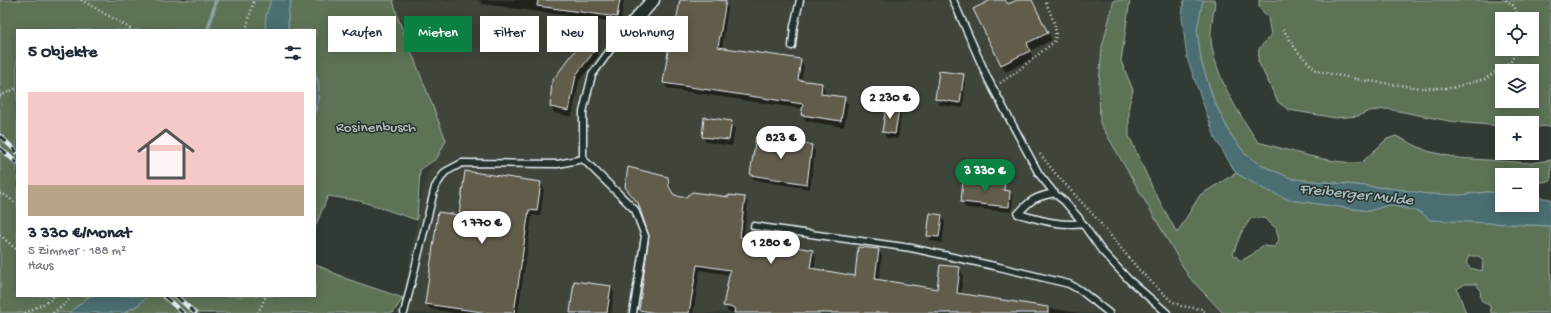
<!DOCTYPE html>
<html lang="de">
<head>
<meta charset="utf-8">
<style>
	body { margin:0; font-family:"Gochi Hand",sans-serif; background:#f2f2f3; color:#1f2937; height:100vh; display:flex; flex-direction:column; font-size:15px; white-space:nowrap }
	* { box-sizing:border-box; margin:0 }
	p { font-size:13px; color:#747a83 }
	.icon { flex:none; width:22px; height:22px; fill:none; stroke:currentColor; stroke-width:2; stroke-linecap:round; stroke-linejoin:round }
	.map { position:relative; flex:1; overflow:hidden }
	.panel { position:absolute; left:16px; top:29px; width:300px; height:268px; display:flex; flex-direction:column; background:#fff; border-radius:0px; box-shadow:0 2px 10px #0003 }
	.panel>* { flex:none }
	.banner { position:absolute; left:328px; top:16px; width:380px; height:36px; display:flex; gap:8px }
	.buttons { position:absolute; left:1495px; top:12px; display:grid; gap:8px }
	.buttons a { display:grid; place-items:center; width:44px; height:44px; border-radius:0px; background:#fff; box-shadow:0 2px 10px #0003; font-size:20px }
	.price { position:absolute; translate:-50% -34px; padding:0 9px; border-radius:14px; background:#fff; color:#222; font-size:13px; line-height:26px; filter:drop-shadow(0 1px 2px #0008) }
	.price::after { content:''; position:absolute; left:50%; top:24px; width:12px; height:9px; margin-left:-6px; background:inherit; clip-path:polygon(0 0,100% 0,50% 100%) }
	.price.selected { background:#0b8043; color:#fff }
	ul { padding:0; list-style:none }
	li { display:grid; align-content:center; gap:8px; height:212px; padding:0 12px }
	li span { display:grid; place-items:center; height:124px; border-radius:0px; color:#555 }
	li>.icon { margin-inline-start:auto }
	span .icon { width:72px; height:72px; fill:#fffc; stroke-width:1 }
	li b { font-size:17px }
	h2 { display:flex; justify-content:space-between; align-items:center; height:48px; padding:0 12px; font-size:17px }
	.tag { padding:0 14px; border-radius:0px; background:#fff; box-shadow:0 2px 10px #0003; font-size:14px; line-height:36px }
	.tag.selected { background:#0b8043; color:#fff }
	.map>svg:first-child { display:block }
	.built { fill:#40453a }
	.green { fill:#5d7357; stroke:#a2b2a8; fill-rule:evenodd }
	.water { fill:#4b6e72; stroke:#8aa2a8 }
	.shadow { fill:#0007 }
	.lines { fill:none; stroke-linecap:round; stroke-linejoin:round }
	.stream { stroke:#8aa2a8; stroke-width:4 }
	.building { fill:#625c4b; stroke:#e8f1f8 }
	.lane-casing { stroke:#e8f1f8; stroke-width:9 }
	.street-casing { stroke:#e8f1f8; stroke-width:15 }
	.path { stroke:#e8f1f8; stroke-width:2.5; stroke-dasharray:1 3; stroke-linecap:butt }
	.lane { stroke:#26332d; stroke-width:6 }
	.street { stroke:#26332d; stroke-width:12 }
	.rail-casing { stroke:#e8f1f8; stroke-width:4.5 }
	.rail { stroke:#26332d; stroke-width:3; stroke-dasharray:9; stroke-linecap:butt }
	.labels { text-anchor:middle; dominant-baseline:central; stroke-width:3; stroke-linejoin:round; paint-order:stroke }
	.park-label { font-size:15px; fill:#b0bfb8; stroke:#26332d }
	.water-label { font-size:16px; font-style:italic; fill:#a9bdc2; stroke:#26332d }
</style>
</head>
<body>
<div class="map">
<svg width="1551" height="313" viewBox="0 0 1551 313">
	<rect width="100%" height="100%" fill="#323b33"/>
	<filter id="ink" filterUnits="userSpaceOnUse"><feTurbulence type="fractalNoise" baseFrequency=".025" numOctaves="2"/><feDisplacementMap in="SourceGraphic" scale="8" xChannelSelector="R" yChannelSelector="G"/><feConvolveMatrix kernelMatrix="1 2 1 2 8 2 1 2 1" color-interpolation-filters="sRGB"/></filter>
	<g filter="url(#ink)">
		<path class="built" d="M393 0H1114L1102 47 1099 83 1100 123 1189 277 1223 313H397L403 298 426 175 446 140 398 18Z"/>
		<path class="green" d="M0 0H271L266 16 265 30H17V296H90L69 313H0Z
			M291 0H393L398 18 446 140 437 158 420 170 417 220 360 201 328 196 315 227V113L318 104 319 84 315 73V30H288V13Z
			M1114 0H1130L1121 61 1133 90 1129 105V136L1153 189 1177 233 1200 195 1236 173 1264 189 1290 200 1369 211 1388 205 1405 208 1422 213 1430 220 1551 226V313H1491L1490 306 1481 300 1480 289 1476 284H1465L1457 289 1466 313H1223L1189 277 1100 123 1099 83 1102 47ZM1251 218H1264L1276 228 1279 240 1275 247 1262 246 1253 254 1241 261 1233 254 1241 233ZM1469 256H1479L1483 261 1482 271 1470 268 1466 263Z
			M1203 0H1215C1214 13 1210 27 1211 40 1215 76 1238 113 1258 142 1292 151 1326 163 1361 163L1387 139 1396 136 1427 151 1458 158 1531 163 1551 160V181L1532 183V175H1502V193L1487 192 1460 195 1426 194 1397 189 1293 179 1267 168 1246 155 1231 135 1214 101 1201 61 1197 29Z
			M1259 0H1551V126L1532 127V123H1502V126L1454 122 1388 109 1369 111 1358 116 1336 118 1289 110 1278 102 1258 61 1259 49 1271 35 1268 18 1259 7ZM1502 19H1532V49H1502ZM1502 71H1532V101H1502Z
			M315 264 347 279 403 298 393 313H124L138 305 148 296H315Z"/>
		<path class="water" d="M271 0H291L288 13V30H265L266 16Z
			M1184 0H1203L1197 29 1201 61 1214 101 1231 135 1246 155 1267 168 1293 179 1397 189 1427 194 1460 195 1487 192 1502 193V205H1532V196L1551 199V226L1430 220 1422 213 1405 208 1388 205 1369 211 1290 200 1264 189 1236 173 1216 140 1187 58 1182 17Z
			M315 73C320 87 319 99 315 113Z
			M90 296H148L138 305 124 313H69Z"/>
		<path class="shadow" d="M479 0H624L620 23 482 4Z
			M681 0H711L725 2 728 8 722 48 800 60 804 66 801 82 822 84 825 90 824 95 844 98 848 104 844 127 806 121 802 115 803 109 668 89 664 83 674 41Z
			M993 0H1005L1008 5 1019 0H1032L1052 40 1030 51 1033 58 1006 72 1001 65Z
			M584 41 595 49 599 55 579 81 572 117 554 113 551 107 553 81Z
			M940 72 963 75 966 81 963 108 940 105 936 99Z
			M898 110 901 115 898 139 887 138 883 132Z
			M731 122 735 128 732 146 706 142 703 136Z
			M757 137 812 146 815 152 810 189 754 180 751 175Z
			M668 178 671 184 673 196 680 198H744L748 204 743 239 813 251 816 256 814 270 856 277 878 250 882 256 879 280 938 290 960 268 963 274 961 294 1080 313H735L728 312 725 306 730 275 700 270 693 313H642L640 310 650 235 640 206 626 187Z
			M964 181 1004 184 1007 191 1010 192 1013 198 1012 212 966 208 962 202Z
			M540 183 544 189 540 216 532 215 518 313H454L430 309 426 304 460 216Z
			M941 216 945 222 942 243 931 241 928 235Z
			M611 287 614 293 611 313H571Z"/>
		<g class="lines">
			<path class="stream" d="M208 30 216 0"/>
		</g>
		<path class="building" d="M538 0H620L617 17 537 6Z
			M680 0H718L726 1 718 47 801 59 798 80 822 83 821 94 845 97 841 121 801 115 803 104 663 83 670 39 673 40Z
			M991 0H1005L1008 4 1017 0H1032L1048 33 1027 43 1030 51 1001 65 973 9Z
			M584 39 596 49 576 75 569 111 550 107 552 81Z
			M939 71 964 74 960 103 935 99Z
			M886 107 899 109 895 134 882 132Z
			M704 117 732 121 729 140 702 137Z
			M756 136 812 145 807 184 750 175Z
			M628 167 668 177 669 186 673 194 680 197H686L692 192 729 197V195L745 197 740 237 813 250 810 268 855 276 858 247 879 249 875 279 937 289 940 265 960 267 957 293 1048 307V313H734L735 308 723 306 730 270 697 265 689 313H656L639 310 649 236 638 203 625 187Z
			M465 171 541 182 537 211 529 210 514 313H489L425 304 438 212 459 215Z
			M963 180 1005 183 1004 190 1010 191 1009 207 961 202Z
			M930 213 942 215 939 237 927 236Z
			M574 281 611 286 607 313H570Z"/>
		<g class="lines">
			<g class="lane-casing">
				<path id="lane" d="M953 0 988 79 1039 174 1055 194 1064 201 1078 217 1102 251 1129 280 1167 313
					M792 46 794 26 800 0
					M583 159 635 210 645 236 633 313
					M1055 193C1035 197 1031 199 1018 214 1038 219 1061 227 1082 223
					M754 226 911 248 999 267 1069 284 1080 290 1109 313
					M404 313 435 187 445 172 462 163 558 164 583 159V112L592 75 616 42"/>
			</g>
			<g class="street-casing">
				<path id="street" d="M616 42 653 0"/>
			</g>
			<path class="path" d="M81 0 133 30
				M1506 0 1514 6 1520 19
				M1283 29 1297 51 1317 71 1361 80 1421 88H1451L1485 79 1511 61 1518 49
				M246 30 254 0
				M1000 83 1015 73 1054 42C1060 29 1049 12 1045 0
				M0 96 17 88
				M1040 154 1055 173 1096 218 1140 271 1170 300 1181 306 1201 309 1206 313
				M0 194 5 195 17 204
				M0 235 17 250
				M25 313 51 300 54 296
				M53 313 65 304 72 296
				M258 313 266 296"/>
			<use href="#lane" class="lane"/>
			<use href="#street" class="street"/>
			<g class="rail-casing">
				<path id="rail" d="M0 136 17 152
					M0 148 17 163
					M164 296 183 313
					M176 296 195 313"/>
			</g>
			<use href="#rail" class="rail"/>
		</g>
	</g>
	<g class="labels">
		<g class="park-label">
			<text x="376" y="128">Rosinenbusch</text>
		</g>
		<g class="water-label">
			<text transform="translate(1356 196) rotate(6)">Freiberger Mulde</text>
		</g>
	</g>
</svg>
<div class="buttons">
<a><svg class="icon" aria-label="locate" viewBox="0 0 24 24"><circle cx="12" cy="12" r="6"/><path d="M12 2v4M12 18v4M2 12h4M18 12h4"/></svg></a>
<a><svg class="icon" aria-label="layers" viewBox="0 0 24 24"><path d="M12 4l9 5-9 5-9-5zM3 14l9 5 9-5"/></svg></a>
<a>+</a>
<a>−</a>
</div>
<b class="price" style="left:890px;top:120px">2 230 €</b>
<b class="price" style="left:781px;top:160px">823 €</b>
<b class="price selected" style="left:985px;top:193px">3 330 €</b>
<b class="price" style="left:482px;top:245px">1 770 €</b>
<b class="price" style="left:771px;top:265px">1 280 €</b>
<div class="banner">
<a class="tag">Kaufen</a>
<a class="tag selected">Mieten</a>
<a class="tag">Filter</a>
<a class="tag">Neu</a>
<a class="tag">Wohnung</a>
</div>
<section class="panel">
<h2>5 Objekte<svg class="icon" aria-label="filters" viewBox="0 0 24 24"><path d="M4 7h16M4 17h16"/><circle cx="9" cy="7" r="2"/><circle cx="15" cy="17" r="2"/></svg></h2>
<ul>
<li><span style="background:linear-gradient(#f6c9c9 75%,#b9a48a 0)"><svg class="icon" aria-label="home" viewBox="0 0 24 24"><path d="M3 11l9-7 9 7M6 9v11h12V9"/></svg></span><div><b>3 330 €/Monat</b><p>5 Zimmer · 188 m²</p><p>Haus</p></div></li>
</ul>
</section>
</div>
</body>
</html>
